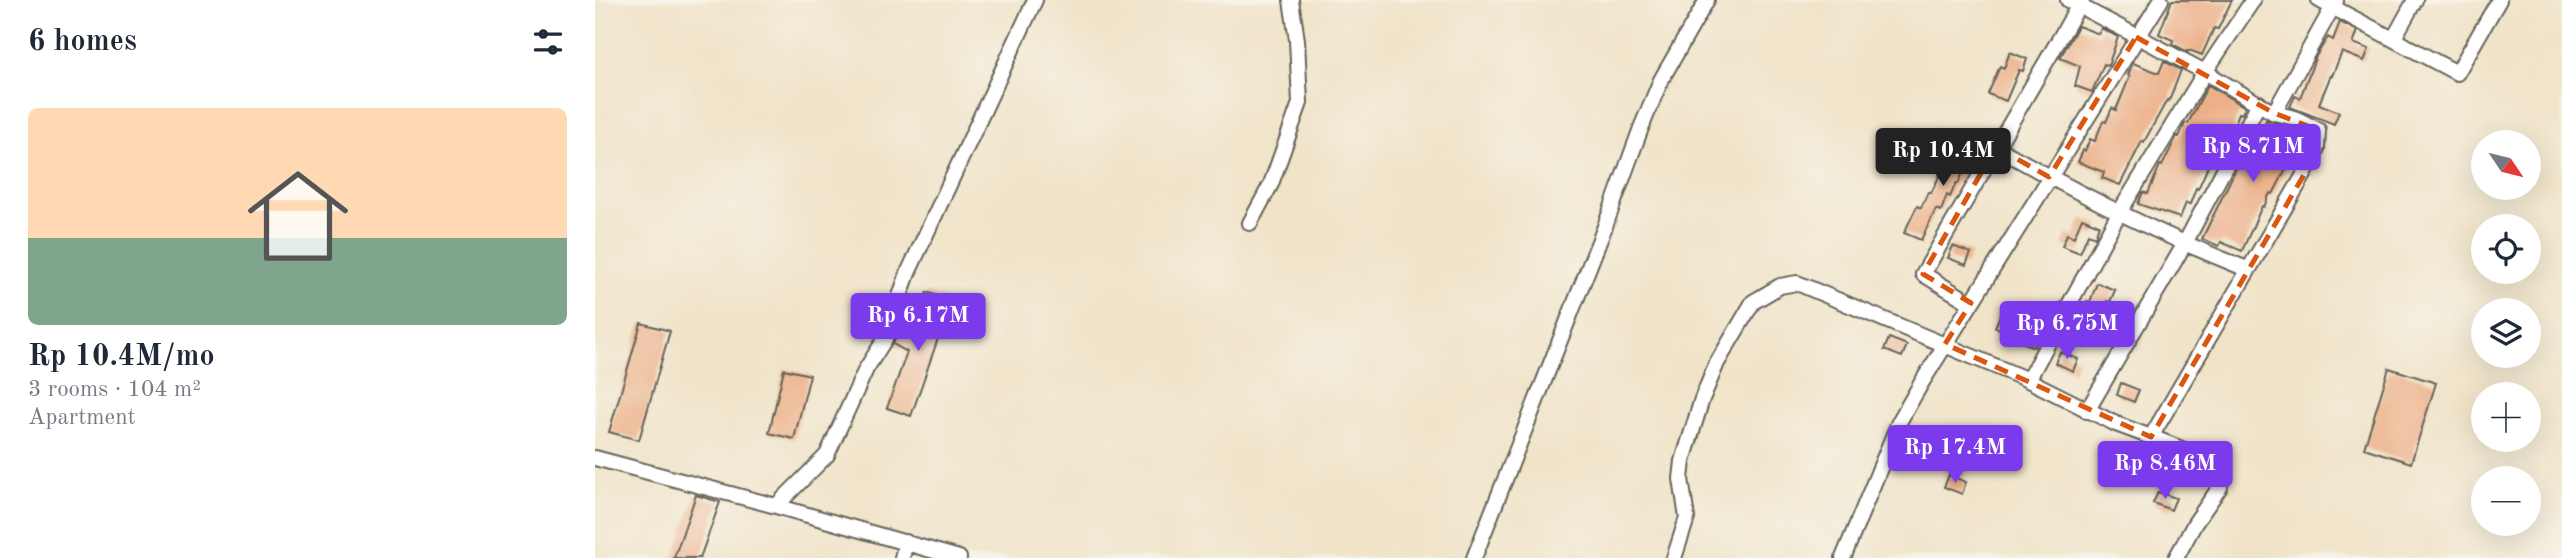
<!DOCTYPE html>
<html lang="en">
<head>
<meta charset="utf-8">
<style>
	body { margin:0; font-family:"Old Standard TT",serif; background:#f2f2f3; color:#1f2937; height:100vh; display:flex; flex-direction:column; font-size:26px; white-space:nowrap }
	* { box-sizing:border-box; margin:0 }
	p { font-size:23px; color:#747a83 }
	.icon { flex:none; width:38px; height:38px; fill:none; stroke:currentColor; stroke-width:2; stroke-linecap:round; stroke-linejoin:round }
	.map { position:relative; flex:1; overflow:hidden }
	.drawer { display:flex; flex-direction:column; background:#fff; width:595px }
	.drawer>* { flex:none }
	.needle { width:46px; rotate:125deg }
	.fabs { position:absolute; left:1876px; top:130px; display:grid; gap:14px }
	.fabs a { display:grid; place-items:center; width:70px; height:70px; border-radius:50%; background:#fff; box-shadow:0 7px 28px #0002; font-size:35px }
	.price { position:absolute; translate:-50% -60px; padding:0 16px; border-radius:7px; background:#7c3aed; color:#fff; font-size:23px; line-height:46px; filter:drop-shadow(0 2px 4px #0008) }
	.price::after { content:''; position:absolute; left:50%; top:42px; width:21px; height:16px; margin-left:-10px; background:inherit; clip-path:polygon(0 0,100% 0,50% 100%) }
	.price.active { background:#222; color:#fff }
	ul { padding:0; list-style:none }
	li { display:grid; align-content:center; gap:14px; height:371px; padding:0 28px }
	li span { display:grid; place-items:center; height:217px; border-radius:10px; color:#555 }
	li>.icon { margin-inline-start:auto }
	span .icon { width:126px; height:126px; fill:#fffc; stroke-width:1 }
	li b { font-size:30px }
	h2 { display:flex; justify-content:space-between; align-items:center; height:84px; padding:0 28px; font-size:30px }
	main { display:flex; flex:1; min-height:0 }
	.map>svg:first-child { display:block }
	.building { fill:#ecb088 }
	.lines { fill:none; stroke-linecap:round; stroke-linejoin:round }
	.minor-casing { stroke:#666258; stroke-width:18 }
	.minor { stroke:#fff; stroke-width:14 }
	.marked { fill:none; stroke:#de560d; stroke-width:5; stroke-dasharray:14 9; stroke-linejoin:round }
</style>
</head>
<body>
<main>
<section class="drawer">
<h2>6 homes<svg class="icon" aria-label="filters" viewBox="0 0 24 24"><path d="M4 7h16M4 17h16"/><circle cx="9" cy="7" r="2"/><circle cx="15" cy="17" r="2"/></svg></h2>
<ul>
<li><span style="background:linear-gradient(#ffd9b3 60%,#7fa58c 0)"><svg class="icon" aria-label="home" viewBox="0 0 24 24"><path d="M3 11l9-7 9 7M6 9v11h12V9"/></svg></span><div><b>Rp 10.4M/mo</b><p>3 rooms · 104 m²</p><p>Apartment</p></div></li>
</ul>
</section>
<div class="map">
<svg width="1967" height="558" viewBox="0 0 1967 558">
	<rect width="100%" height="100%" fill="#f7f3e8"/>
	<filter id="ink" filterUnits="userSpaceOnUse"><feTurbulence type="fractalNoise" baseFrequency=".0143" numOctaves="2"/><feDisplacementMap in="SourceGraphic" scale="14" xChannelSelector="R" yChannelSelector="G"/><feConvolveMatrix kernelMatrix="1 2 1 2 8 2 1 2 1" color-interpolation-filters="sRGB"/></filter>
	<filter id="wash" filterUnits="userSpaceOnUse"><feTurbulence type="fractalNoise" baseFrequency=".00686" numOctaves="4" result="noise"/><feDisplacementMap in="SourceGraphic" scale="28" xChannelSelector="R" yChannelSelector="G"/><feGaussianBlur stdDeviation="1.57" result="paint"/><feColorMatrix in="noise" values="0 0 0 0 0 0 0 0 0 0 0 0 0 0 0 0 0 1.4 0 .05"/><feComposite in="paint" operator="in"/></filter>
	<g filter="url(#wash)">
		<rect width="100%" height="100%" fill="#f0e3c8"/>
		<g id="blocks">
			<path class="building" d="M1577 0H1637L1623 29 1619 28 1607 55 1594 50 1593 52 1577 44 1578 40 1564 34Z
				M1745 22 1763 31 1758 43 1774 49 1769 61 1747 52 1737 76 1736 75 1724 104 1744 112 1739 124 1695 107 1700 96 1705 98 1721 56 1733 37 1738 40Z
				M1483 26 1504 34 1506 28 1523 37 1513 66 1509 64 1497 92 1480 86 1485 66 1465 58Z
				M1415 52 1432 59 1428 71 1424 70 1411 101 1393 94 1405 66 1409 68Z
				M1569 61 1586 70 1574 101 1572 100 1549 142 1547 141 1525 185 1507 178 1509 172 1483 162 1488 150 1490 151 1495 139 1500 141 1508 121 1511 122 1517 108 1521 110 1535 76 1533 75 1538 63 1564 73Z
				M1613 85 1650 107 1647 114 1644 113 1631 145 1626 144 1619 161 1616 160 1603 189 1601 188 1595 204 1591 203 1585 218 1543 204 1548 192 1553 194 1565 165 1567 166 1582 136 1584 137 1590 123H1593Z
				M1671 120 1697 127 1710 134 1699 163 1695 161 1678 194 1675 193 1669 207 1667 206 1647 251 1626 242 1624 246 1607 239 1645 160 1647 161 1652 147 1656 149 1662 133 1666 134Z
				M1369 136 1387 144 1374 169 1370 168 1363 184 1361 183 1355 197 1352 195 1346 211 1341 209 1326 240 1309 233 1322 206 1326 208 1333 192 1336 193 1350 165 1354 167Z
				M1487 218 1504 225 1500 237 1493 234 1485 253 1467 246 1472 234 1479 237Z
				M1358 246 1376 253 1371 265 1353 258Z
				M1502 283 1520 290 1515 302 1512 301 1505 320 1487 313 1492 301 1495 302Z
				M332 292 356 301 316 416 292 408 312 352 298 344 303 332 316 340Z
				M1405 315 1423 322 1418 334 1400 327Z
				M46 323 75 331 44 440 14 432Z
				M1426 328 1443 335 1439 347 1421 340Z
				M1294 338 1312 345 1307 357 1289 350Z
				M1465 352 1483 359 1478 371 1460 363Z
				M1794 368 1841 383 1816 463 1769 448Z
				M189 369 215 375 199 439 174 433Z
				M1526 383 1544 390 1539 402 1522 395Z
				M1354 475 1371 482 1367 494 1349 487Z
				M1563 492 1581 498 1576 510 1558 503Z
				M101 495 125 502 105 558H79Z"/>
		</g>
	</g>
	<g filter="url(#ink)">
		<use href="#blocks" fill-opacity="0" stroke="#666258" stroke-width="2"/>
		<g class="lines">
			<g class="minor-casing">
				<path id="minor" d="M1724 0 1862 73 1904 0
					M1799 38 1820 0
					M1679 113 1741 1
					M1401 147C1482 193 1565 235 1652 269
					M655 223 676 184 705 103 702 40 696 0
					M1376 303 1328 274 1487 0
					M1433 380 1524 213 1610 72 1658 0
					M1492 411 1589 245 1664 103
					M1556 437C1574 444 1610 456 1622 471 1626 475 1625 481 1625 487L1600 523 1581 558
					M0 458 181 506 364 558
					M181 506 232 455 271 369 290 339 313 273 440 0
					M307 558 311 542
					M879 558 1009 229 1046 128 1066 80 1112 0
					M1079 558 1092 518 1086 479 1088 461 1107 399 1122 363 1158 302 1185 286 1202 283 1252 304 1433 380 1521 424 1556 437 1717 161 1722 148 1723 130 1700 118 1679 113 1610 72 1473 0
					M1248 558 1304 422 1327 382 1566 0"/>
			</g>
			<use href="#minor" class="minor"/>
		</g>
	</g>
	<path class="marked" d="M1541 37 1679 113 1723 130 1717 161 1556 437 1350 344 1376 303 1328 274 1401 147 1454 177Z"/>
</svg>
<div class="fabs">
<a><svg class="needle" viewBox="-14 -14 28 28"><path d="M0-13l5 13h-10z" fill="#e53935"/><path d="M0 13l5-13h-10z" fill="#747a83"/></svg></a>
<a><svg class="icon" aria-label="locate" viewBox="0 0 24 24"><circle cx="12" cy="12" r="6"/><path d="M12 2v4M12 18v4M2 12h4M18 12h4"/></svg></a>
<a><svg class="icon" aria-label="layers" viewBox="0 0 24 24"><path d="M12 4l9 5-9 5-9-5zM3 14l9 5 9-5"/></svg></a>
<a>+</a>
<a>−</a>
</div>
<b class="price" style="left:1658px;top:184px">Rp 8.71M</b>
<b class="price active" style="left:1348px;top:188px">Rp 10.4M</b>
<b class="price" style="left:323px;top:353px">Rp 6.17M</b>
<b class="price" style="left:1472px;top:361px">Rp 6.75M</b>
<b class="price" style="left:1360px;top:485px">Rp 17.4M</b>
<b class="price" style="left:1570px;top:501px">Rp 8.46M</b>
</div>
</main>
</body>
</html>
